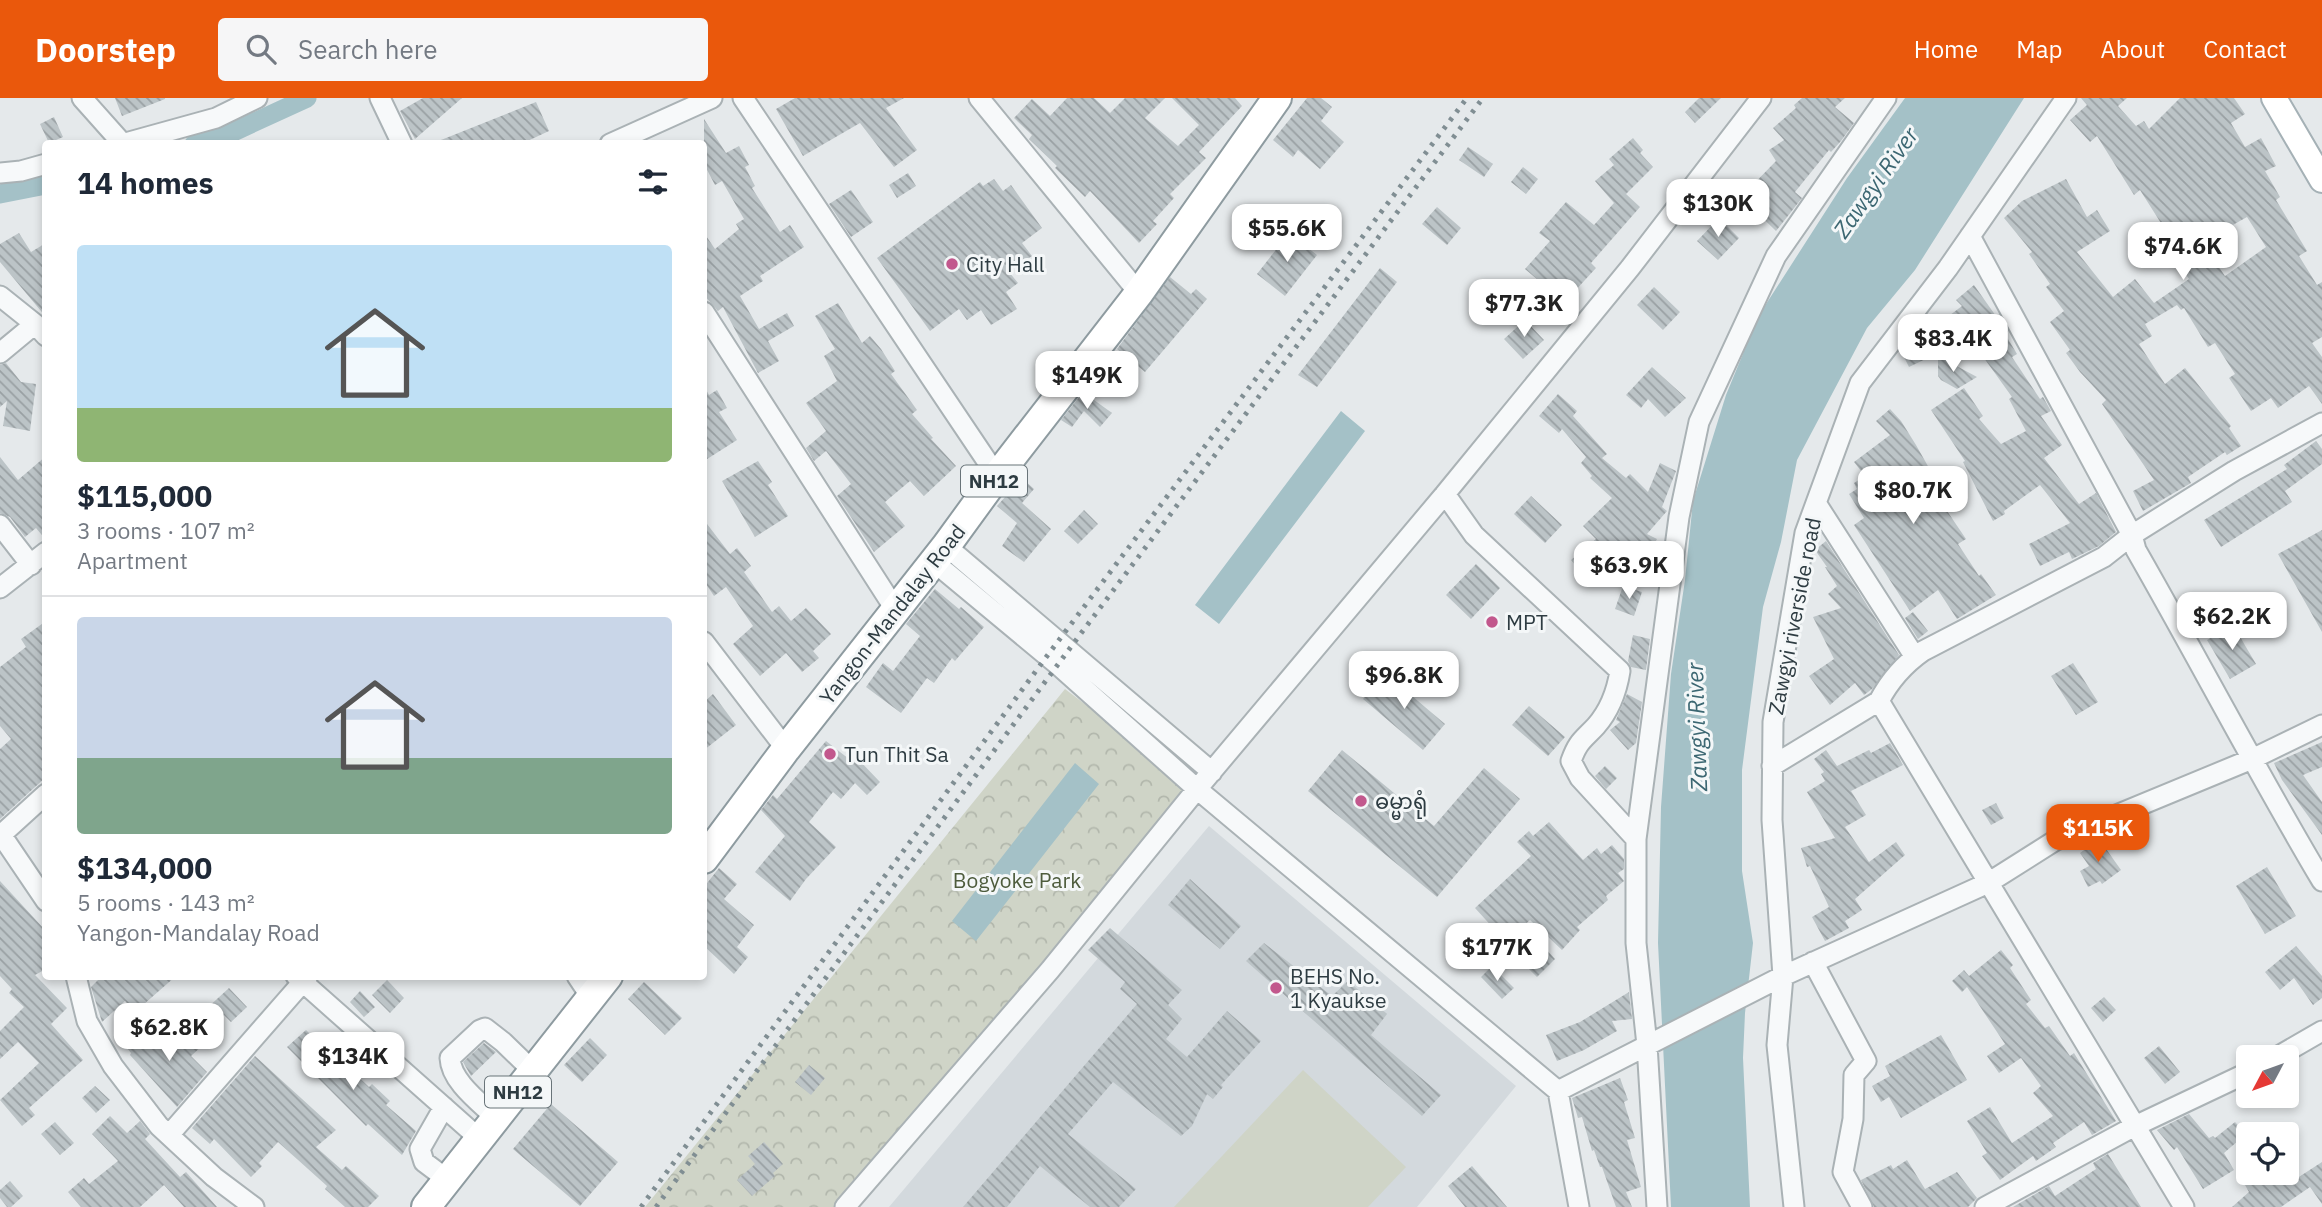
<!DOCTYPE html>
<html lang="en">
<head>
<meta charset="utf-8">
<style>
	body { margin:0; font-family:"IBM Plex Sans","Noto Sans Myanmar",sans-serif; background:#f6f6f7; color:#1f2937; height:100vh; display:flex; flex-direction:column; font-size:26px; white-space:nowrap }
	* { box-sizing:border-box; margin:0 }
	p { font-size:23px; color:#747a83 }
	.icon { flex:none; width:38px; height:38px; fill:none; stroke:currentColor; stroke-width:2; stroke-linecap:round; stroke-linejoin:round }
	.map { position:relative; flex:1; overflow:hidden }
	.sheet { position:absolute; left:42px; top:42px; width:665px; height:840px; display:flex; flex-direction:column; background:#fff; border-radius:7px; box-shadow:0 4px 10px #0003 }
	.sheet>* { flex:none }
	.needle { width:46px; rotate:229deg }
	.controls { position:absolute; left:2236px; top:947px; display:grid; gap:14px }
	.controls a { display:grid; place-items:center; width:63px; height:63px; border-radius:7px; background:#fff; box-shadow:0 4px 10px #0003; font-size:35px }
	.price { position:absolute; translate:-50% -60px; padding:0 16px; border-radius:14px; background:#fff; color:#222; font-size:23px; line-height:46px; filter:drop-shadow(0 2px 4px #0008) }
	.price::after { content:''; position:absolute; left:50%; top:42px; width:21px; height:16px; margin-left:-10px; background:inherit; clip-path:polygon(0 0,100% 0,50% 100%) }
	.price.selected { background:#ea580c; color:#fff }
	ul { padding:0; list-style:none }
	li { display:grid; align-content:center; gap:14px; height:371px; padding:0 35px }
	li+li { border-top:2px solid #e0e1e3 }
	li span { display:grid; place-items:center; height:217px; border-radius:7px; color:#555 }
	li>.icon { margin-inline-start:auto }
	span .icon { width:126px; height:126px; fill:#fffc; stroke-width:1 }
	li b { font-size:30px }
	h2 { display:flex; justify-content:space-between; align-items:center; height:84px; padding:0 35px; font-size:30px }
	header { display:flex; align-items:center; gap:42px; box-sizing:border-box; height:98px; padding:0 35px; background:#ea580c; color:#fff }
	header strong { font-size:33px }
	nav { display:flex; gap:38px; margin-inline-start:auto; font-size:24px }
	.search { width:490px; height:63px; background:#f6f6f7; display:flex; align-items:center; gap:18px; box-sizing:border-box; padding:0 24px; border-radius:7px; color:#747a83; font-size:26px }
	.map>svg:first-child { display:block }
	.built { fill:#d3d9dd }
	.park { fill:url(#park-crowns) }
	.pitch { fill:#cfd4c7 }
	.water { fill:#a4c1c7 }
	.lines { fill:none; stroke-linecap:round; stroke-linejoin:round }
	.canal { stroke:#a4c1c7; stroke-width:19 }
	.building { fill:url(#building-back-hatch); fill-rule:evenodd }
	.minor-casing { stroke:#aab2b5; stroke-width:23 }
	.major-casing { stroke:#a5b1b6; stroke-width:28 }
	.highway-casing { stroke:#8e9ba0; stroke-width:32 }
	.minor { stroke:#f7f9fa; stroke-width:19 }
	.major { stroke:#fff; stroke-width:24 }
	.highway { stroke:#fff; stroke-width:28 }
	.rail { stroke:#808e93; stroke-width:5; stroke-dasharray:3.5 7; stroke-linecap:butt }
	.poi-dot { fill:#c2588d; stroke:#f4f7f8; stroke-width:2.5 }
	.labels { text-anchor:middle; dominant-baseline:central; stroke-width:6; stroke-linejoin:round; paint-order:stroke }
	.shield { fill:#f4f7f8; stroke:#697479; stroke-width:2 }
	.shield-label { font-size:19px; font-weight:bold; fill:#2e3c42 }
	.poi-label { font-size:21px; fill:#2e3c42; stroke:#f4f7f8; text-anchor:start }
	.street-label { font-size:21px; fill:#2e3c42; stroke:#f4f7f8 }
	.park-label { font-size:21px; fill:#4e5c3d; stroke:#f4f7f8 }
	.water-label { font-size:23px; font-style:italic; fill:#3c6772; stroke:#f4f7f8 }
</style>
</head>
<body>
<header>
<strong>Doorstep</strong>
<div class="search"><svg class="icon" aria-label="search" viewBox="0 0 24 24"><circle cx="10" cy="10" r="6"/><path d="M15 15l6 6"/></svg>Search here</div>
<nav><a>Home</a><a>Map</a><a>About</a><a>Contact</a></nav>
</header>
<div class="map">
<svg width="2322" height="1109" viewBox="0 0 2322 1109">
	<defs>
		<pattern id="park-crowns" width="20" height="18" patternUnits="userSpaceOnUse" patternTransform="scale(1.75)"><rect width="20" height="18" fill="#cfd4c7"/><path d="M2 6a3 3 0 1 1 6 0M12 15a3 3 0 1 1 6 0" fill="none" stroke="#b2b7ac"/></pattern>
		<pattern id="building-back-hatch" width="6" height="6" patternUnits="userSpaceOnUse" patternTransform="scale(1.75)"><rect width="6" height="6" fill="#bcc4c7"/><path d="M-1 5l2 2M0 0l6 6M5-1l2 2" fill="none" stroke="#99a0a3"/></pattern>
	</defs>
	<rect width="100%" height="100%" fill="#e5e9eb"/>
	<path class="built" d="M1209 728 1516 988 1417 1109H889Z"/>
	<path class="park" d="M1065 591 1197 691 847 1109H645Z"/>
	<path class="pitch" d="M1303 972 1406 1069 1368 1109H1174Z"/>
	<path class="water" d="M1905 0H2024L1915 172 1867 230 1797 362 1781 444 1763 509 1742 672V773L1753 845 1745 915 1743 960 1750 1109H1671L1658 845 1661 709 1671 576 1685 482 1693 403 1726 297 1759 217 1847 80Z
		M1341 313 1365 333 1219 526 1195 507Z
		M1075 665 1099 686 976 843 952 823Z"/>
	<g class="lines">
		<path class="canal" d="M194 46 231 35 307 0
			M0 96 46 87"/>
	</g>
	<path class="building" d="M115 0H165V1L122 18Z
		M423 0H462L415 41 400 13Z
		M795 0H904L886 10 917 52 894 69 860 25 803 58 776 11Z
		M1067 0H1094L1110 15 1125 0H1165L1145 20 1178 48 1199 27 1172 0H1235L1242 8 1199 54 1206 60 1170 96 1174 100 1153 123 1157 126 1139 145 1090 93 1085 99 1055 70 1057 68 1029 41 1032 37 1014 20 1032 1 1050 18Z
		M1307 0H1321L1332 9 1321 23 1344 44 1320 71 1298 52 1293 59 1273 42Z
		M1699 0H1721L1695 25 1685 14Z
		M1802 0H1845L1835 9 1854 25 1841 43 1831 54 1829 52 1795 94 1802 100 1776 133 1741 99 1776 63 1769 52 1784 42 1773 30 1796 10 1794 7Z
		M2081 0H2127L2118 8 2136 28 2144 23 2149 31 2180 0H2234L2245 16 2231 25 2245 49 2261 40 2276 68 2265 73 2280 99 2276 102 2307 153 2299 158 2317 187 2322 184V239L2312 245 2322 259V306L2309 288 2278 310 2271 300 2251 313 2229 280 2235 276 2215 245 2208 249 2184 210 2181 212 2177 207 2145 226 2152 238 2139 246 2165 286 2185 270 2231 328 2229 330 2241 348 2227 357 2225 354 2188 379 2191 385 2143 413 2133 393 2154 382 2102 306 2106 302 2080 274 2066 255 2070 252 2050 224 2064 213 2046 189 2050 186 2029 156 2032 154 2004 120 2022 103 2066 81 2087 119 2097 112 2110 133 2077 154 2113 199 2135 181 2154 205 2189 181 2185 175 2190 171 2140 92 2134 97 2097 38 2090 44 2070 22 2087 7ZM2247 119 2266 149 2225 178 2208 153 2214 149 2208 141Z
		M536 4 549 33 521 46H431Z
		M54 19 63 39 49 45 40 26Z
		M704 21 726 55 739 48 749 67 745 69 755 88 752 90 780 134 790 127 804 149 760 178 763 183 740 198 759 231 787 215 794 228 768 243 779 263 758 275 723 209 718 213 704 197V135L715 151 739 131 736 126 744 121 722 83 715 87 704 66Z
		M1633 40 1643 52 1640 55 1653 69 1626 96 1640 109 1591 165 1596 170 1561 208 1549 195 1551 193 1525 171 1550 143 1539 135 1566 104 1594 127 1614 105 1595 83 1614 67 1609 61Z
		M1468 49 1493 66 1484 79 1459 62Z
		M1523 69 1538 81 1526 96 1511 84Z
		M908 75 916 88 897 100 889 87Z
		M994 81 1003 93 1011 87 1042 130 1022 145 1032 158 1009 174 1018 185 1006 194 1017 211 991 227 981 212 967 222 959 211 930 233 877 160 980 84 983 88Z
		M851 92 873 124 851 139 829 106Z
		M1437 109 1461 130 1447 147 1422 126Z
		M1719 120 1739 140 1718 162 1697 143Z
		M19 135 31 154 46 145V219L0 164V146Z
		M1289 135 1317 157 1285 198 1257 176Z
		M1380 170 1397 184 1317 289 1298 277Z
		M1170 179 1191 196 1196 191 1207 201 1145 274 1117 251Z
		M1974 187 1998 221 2000 220 2008 234 2005 236 2017 256 2012 259 2040 301 2043 299 2051 313 2041 318 2062 347 2044 360 2079 406 2096 395 2116 434 2099 448 2072 461 2069 454 2040 468 2029 446 2070 425 2040 387 2004 413 2005 416 1993 423 1963 364 1965 363 1931 312 1964 290 1983 318 1979 321 2001 346 2026 333 2009 301 2012 299 1984 260 1989 257 1972 233 1938 255 1909 269 1901 253 1928 240 1925 236 1962 208 1956 202Z
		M1654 189 1680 214 1663 232 1637 207Z
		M838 205 862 245 870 238 881 251 895 273 891 276 917 312 912 316 933 340 931 341 956 368 924 398 910 383 885 404 905 428 874 454 837 398 851 386 826 353 814 363 806 350 826 333 806 305 837 283 824 258 835 251 815 218Z
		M1525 222 1544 242 1523 261 1504 241Z
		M1938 258 1977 279 1957 291 1941 282 1938 278Z
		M6 265 21 284 36 286 30 333 3 328 7 303 0 309V267Z
		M1652 269 1686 300 1665 319 1648 301 1641 310 1626 297Z
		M704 288 709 297 717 292 727 310 719 314 737 342 704 363Z
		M1083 294 1112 315 1100 329 1084 313 1072 329 1061 322Z
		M1558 296 1577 313 1573 318 1607 356 1602 360 1626 380 1630 376 1648 394 1660 365 1676 373 1662 409 1667 413 1647 436 1657 441 1632 489 1624 485 1638 444 1590 485 1571 462 1596 441 1583 428 1612 400 1590 380 1592 378 1581 365 1586 359 1562 331 1559 335 1539 318Z
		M1890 311 1901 323 1916 347 1929 370 1924 373 1947 405 1943 407 1966 441 1958 446 1979 478 1981 476 1996 497 1957 521 1938 492 1910 513 1854 427 1864 420 1849 396 1857 391 1854 385 1865 378 1854 364 1890 337 1876 323Z
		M2316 343 2322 351V366L2285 393 2292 404 2221 449 2204 422 2287 371 2284 367Z
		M46 358V442L36 430 25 439 10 419 0 415V359L18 382Z
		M758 363 772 384 768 387 788 418 755 439 722 383Z
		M1022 380 1034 391 1022 405 1051 431 1024 464 1002 448 1017 425 997 408Z
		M1531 398 1562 427 1545 445 1514 416Z
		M1084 412 1098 426 1078 446 1064 433Z
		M704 422 730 456 737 450 751 468 744 474 772 514 779 508 791 523 806 510 831 536 813 553 819 560 802 574 786 555 760 578 733 546 753 528 726 489 714 498 704 483Z
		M2322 432V534L2278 456Z
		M1826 443 1899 557 1872 591 1864 597 1855 585 1830 607 1809 578 1834 561 1813 519 1841 510 1828 496 1837 488 1825 469H1827L1815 452Z
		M1476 466 1500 490 1471 521 1446 497Z
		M1623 488 1642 494 1634 518 1615 511Z
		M935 491 959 511 961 509 984 529 955 563 952 560 934 585 927 580 901 615 866 589 883 565 893 573 920 538 906 526Z
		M1913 514 1928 533 1918 541 1905 520Z
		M46 523V679L0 721V651L11 641 0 628V569L26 549 21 541Z
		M2233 527 2256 566 2230 581 2207 542Z
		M1633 537 1650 541 1646 572 1631 569 1628 563Z
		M2073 565 2098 604 2076 617 2051 578Z
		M1385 575 1445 626 1423 652 1363 601Z
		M713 596 736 627 704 652V604Z
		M1627 596 1642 604 1636 645 1628 652 1610 632 1620 624 1616 622Z
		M1529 608 1565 639 1548 658 1512 627Z
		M826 643 854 665 858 661 880 684 867 697 855 685 841 701 833 694 809 724 836 749 806 781 790 803 755 774 785 738 761 712 773 697 777 701Z
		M2322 644V669L2303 677 2322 704V737L2282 682 2274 665Z
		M1890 645 1903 667 1851 693 1866 717 1845 729 1869 764 1896 744 1905 757 1855 801 1862 812 1845 823 1849 830 1825 843 1812 819 1829 809 1810 768 1807 769 1801 750 1835 740 1807 694 1825 683 1821 676 1824 674 1814 661 1826 652 1837 668 1869 652 1871 655Z
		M1342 652 1434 728 1484 670 1520 701 1437 799 1308 693Z
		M1605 668 1617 680 1606 691 1595 678Z
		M1996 705 2004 720 1991 727 1982 712Z
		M1549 724 1583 762 1597 750 1601 756 1612 747 1624 761V771L1618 775 1624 783 1606 798 1608 802 1577 829 1580 832 1562 852 1530 822 1506 844 1475 810 1531 758 1517 744 1529 733 1533 738Z
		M2099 741 2121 772 2102 786 2100 783 2088 789 2080 773 2089 768 2080 755Z
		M2267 769 2296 818 2265 836 2236 788Z
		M719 770 737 786 724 801 754 827 737 849 748 859 734 876 704 848V789Z
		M1190 781 1241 828 1220 851 1168 807Z
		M0 783 46 833V871L35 877 67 910 51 926 83 962 29 1010 35 1017 22 1028 0 1002 39 965 18 944 0 961V933L24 909 9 895 12 891 0 878Z
		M1110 830 1182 892 1168 907 1182 921 1166 941 1187 959 1227 913 1261 943 1221 987 1223 989 1213 1001 1207 996 1192 1028 1181 1038 1113 984 1068 1036 1136 1091 1119 1109H1090L1040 1068 1007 1109H963L1137 906 1120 891 1125 884 1088 852Z
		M1264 845 1332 898 1348 883 1387 916 1371 937 1441 997 1422 1018 1246 863Z
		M2296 848 2322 878V900L2313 907 2294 880 2280 892 2265 874Z
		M1545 850 1555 861 1537 879 1526 868Z
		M2001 852 2013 867 2010 870 2031 902 2026 906 2045 930 2049 928 2070 958 2074 955 2116 1023 2092 1037 2084 1024 2053 1045 2056 1049 2036 1063 2033 1058 2000 1082 1982 1058 1987 1055 1967 1023 1990 1009 2012 1045 2053 1018 2033 995 2041 988 2021 960 1999 975 1987 958 2005 946 1967 889 1962 894 1952 883 1964 872 1969 878Z
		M1492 868 1514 890 1502 901 1481 879Z
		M102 878H176L135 914 125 903 102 924 91 889Z
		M387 882 404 900 390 915 372 897Z
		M644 884 682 920 665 937 628 901Z
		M229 890 247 909 231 924 224 917 205 934 194 922Z
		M360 893 375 909 364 919 350 904Z
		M1629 894 1632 921 1612 923 1617 933 1584 952 1557 963 1546 937 1580 924Z
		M2104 899 2116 912 2103 924 2091 910Z
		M152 928 172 951 192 933 204 946 191 958 207 974 177 1009 130 957 131 955 127 950Z
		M306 932 333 959 335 957 369 989 372 986 390 1003 386 1007 416 1033 402 1057 368 1026 366 1028 287 949Z
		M1941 937 1967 982 1901 1020 1889 999 1881 1004 1872 988 1890 978 1885 968Z
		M590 940 607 957 582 984 564 967Z
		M484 945 496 954 471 978 463 964Z
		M2159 948 2180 974 2165 986 2144 960Z
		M255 958 336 1032 316 1049 342 1072 346 1068 379 1098 368 1109H345L325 1091 327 1088 278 1044 259 1065 262 1068 251 1079 214 1041 210 1046 192 1030Z
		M809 967 825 980 811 997 795 984Z
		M1620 980 1628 1002 1624 1004 1635 1040 1627 1042 1641 1089 1626 1094 1632 1109H1616L1602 1069H1600L1594 1052 1592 1053 1582 1019 1578 1020 1572 1000Z
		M95 988 110 1002 96 1015 82 1000Z
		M551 1006 618 1064 580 1108 513 1051Z
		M2189 1016 2209 1040 2213 1038 2215 1040 2235 1024 2246 1036 2224 1055 2234 1072 2203 1091 2177 1049 2174 1052 2157 1032Z
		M110 1018 127 1035 140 1023 150 1036 145 1041 180 1079 186 1074 217 1109H184L164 1087 140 1109H81L68 1094 84 1080 89 1086 118 1063 92 1036Z
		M55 1024 74 1045 60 1057 41 1036Z
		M764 1044 783 1066 773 1075 775 1078 752 1098 737 1082 755 1066 748 1058Z
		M2108 1056 2141 1109H2013L2049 1088 2055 1098 2096 1071 2093 1065Z
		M1907 1062 1925 1091 1957 1074 1977 1100 1968 1109H1874L1861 1082 1891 1067 1893 1071Z
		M2322 1064V1106L2310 1089 2281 1109H2232L2249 1094 2245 1087 2264 1074H2280L2288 1086Z
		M1472 1068 1507 1109H1465L1448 1088Z
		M10 1083 23 1098 11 1109H7L0 1100V1092Z"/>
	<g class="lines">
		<g class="minor-casing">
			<path id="minor" d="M82 0 123 46
				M380 0 402 46
				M743 0 997 378
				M979 0 1139 195
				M122 46 216 20 257 0
				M610 46 712 0
				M0 75 21 73 46 66
				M0 198 35 226 46 238
				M704 214 895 511
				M0 255 35 226
				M2322 325 2234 373 2132 437 2136 452C2199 562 2257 674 2322 783
				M1445 396 1474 437 1620 573C1617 592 1610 612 1596 628 1583 642 1578 643 1571 663L1580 680 1636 741
				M1816 405 1915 559
				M0 427 31 467
				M946 448 1212 674
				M934 464 1058 567 1197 691 1558 993 1579 1109
				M0 490 46 454
				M704 544 786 651
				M1879 603C1890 582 1903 567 1923 553L2104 459 2132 437 1970 138
				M1772 668 1879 603 2184 1109
				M0 735 46 803
				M2 736 46 696
				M1813 864 1866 963 1854 977 1853 1021 1843 1074 1862 1109
				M76 878 87 923 113 968 159 1028 214 1079 254 1109
				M296 878 481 1042
				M577 878 591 899
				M2277 959 2322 933
				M1558 993 1783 878 1988 785 2056 742 2252 661 2322 627
				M444 1009 420 1051 424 1064 448 1082
				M497 1021C481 1005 451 984 450 960L480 932 485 930 503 944 534 974
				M169 1037 308 878
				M845 1109 1050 872 1197 691 1445 396 1630 170 1761 0
				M1657 1109 1647 947 1636 845V741L1679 419 1699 324 1776 158 1886 0
				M1794 1109 1777 947 1783 878 1772 722 1773 624 1805 435 1860 285 1948 170 2066 0
				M1985 1109 2135 1028 2249 974"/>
		</g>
		<g class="major-casing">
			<path id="major" d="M2274 0 2322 82"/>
		</g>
		<g class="highway-casing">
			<path id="highway" d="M704 761 786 651 946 448 997 378 1139 195 1277 0
				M426 1109 608 878"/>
		</g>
		<use href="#minor" class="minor"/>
		<use href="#major" class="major"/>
		<use href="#highway" class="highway"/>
		<path class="rail" d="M641 1109 1047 558 1467 0
			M656 1109 1082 534 1483 0"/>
	</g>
	<g class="poi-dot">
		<circle cx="952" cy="166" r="7"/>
		<circle cx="1492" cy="524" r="7"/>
		<circle cx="830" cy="656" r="7"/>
		<circle cx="1361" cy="703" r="7"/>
		<circle cx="1276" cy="890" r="7"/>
	</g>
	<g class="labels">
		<g class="shield">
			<rect x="961" y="367.5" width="66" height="31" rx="5"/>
			<rect x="485" y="978.5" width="66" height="31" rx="5"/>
		</g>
		<g class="shield-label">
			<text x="994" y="383">NH12</text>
			<text x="518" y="994">NH12</text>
		</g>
		<g class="poi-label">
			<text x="966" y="166">City Hall</text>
			<text x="1506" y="524">MPT</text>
			<text x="844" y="656">Tun Thit Sa</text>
			<text x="1375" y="703">ဓမ္မာရုံ</text>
			<text x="1290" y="878">BEHS No.<tspan x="1290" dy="24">1 Kyaukse</tspan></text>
		</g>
		<g class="street-label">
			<text transform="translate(892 516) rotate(-52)">Yangon-Mandalay Road</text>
			<text transform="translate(1794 518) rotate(-79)">Zawgyi riverside road</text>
		</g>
		<g class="park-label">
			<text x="1017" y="782">Bogyoke Park</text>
		</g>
		<g class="water-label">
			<text transform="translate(1875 84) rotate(-55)">Zawgyi River</text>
			<text transform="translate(1696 629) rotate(-92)">Zawgyi River</text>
		</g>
	</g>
</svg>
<div class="controls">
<a><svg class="needle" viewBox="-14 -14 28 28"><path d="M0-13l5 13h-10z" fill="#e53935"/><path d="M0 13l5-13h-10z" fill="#747a83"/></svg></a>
<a><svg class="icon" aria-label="locate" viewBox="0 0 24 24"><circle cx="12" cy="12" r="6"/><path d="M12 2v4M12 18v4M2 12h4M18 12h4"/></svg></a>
</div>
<b class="price" style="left:1718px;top:141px">$130K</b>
<b class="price" style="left:1287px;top:166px">$55.6K</b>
<b class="price" style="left:2183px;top:184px">$74.6K</b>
<b class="price" style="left:1524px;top:241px">$77.3K</b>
<b class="price" style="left:1953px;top:276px">$83.4K</b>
<b class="price" style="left:1087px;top:313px">$149K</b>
<b class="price" style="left:1913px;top:428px">$80.7K</b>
<b class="price" style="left:1629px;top:503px">$63.9K</b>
<b class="price" style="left:2232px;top:554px">$62.2K</b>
<b class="price" style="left:1404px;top:613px">$96.8K</b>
<b class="price selected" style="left:2098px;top:766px">$115K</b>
<b class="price" style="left:1497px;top:885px">$177K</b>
<b class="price" style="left:169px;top:965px">$62.8K</b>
<b class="price" style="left:353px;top:994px">$134K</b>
<section class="sheet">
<h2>14 homes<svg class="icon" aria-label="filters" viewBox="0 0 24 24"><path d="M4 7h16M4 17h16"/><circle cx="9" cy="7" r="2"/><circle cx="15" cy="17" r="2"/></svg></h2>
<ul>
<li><span style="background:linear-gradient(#bfe0f5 75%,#8fb573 0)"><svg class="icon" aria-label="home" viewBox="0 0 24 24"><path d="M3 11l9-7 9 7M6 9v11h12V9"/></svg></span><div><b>$115,000</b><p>3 rooms · 107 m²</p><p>Apartment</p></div></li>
<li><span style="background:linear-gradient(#c9d6e8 65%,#7fa58c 0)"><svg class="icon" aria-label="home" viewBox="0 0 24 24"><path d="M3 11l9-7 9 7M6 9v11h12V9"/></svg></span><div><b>$134,000</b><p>5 rooms · 143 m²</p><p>Yangon-Mandalay Road</p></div></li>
</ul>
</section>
</div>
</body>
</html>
